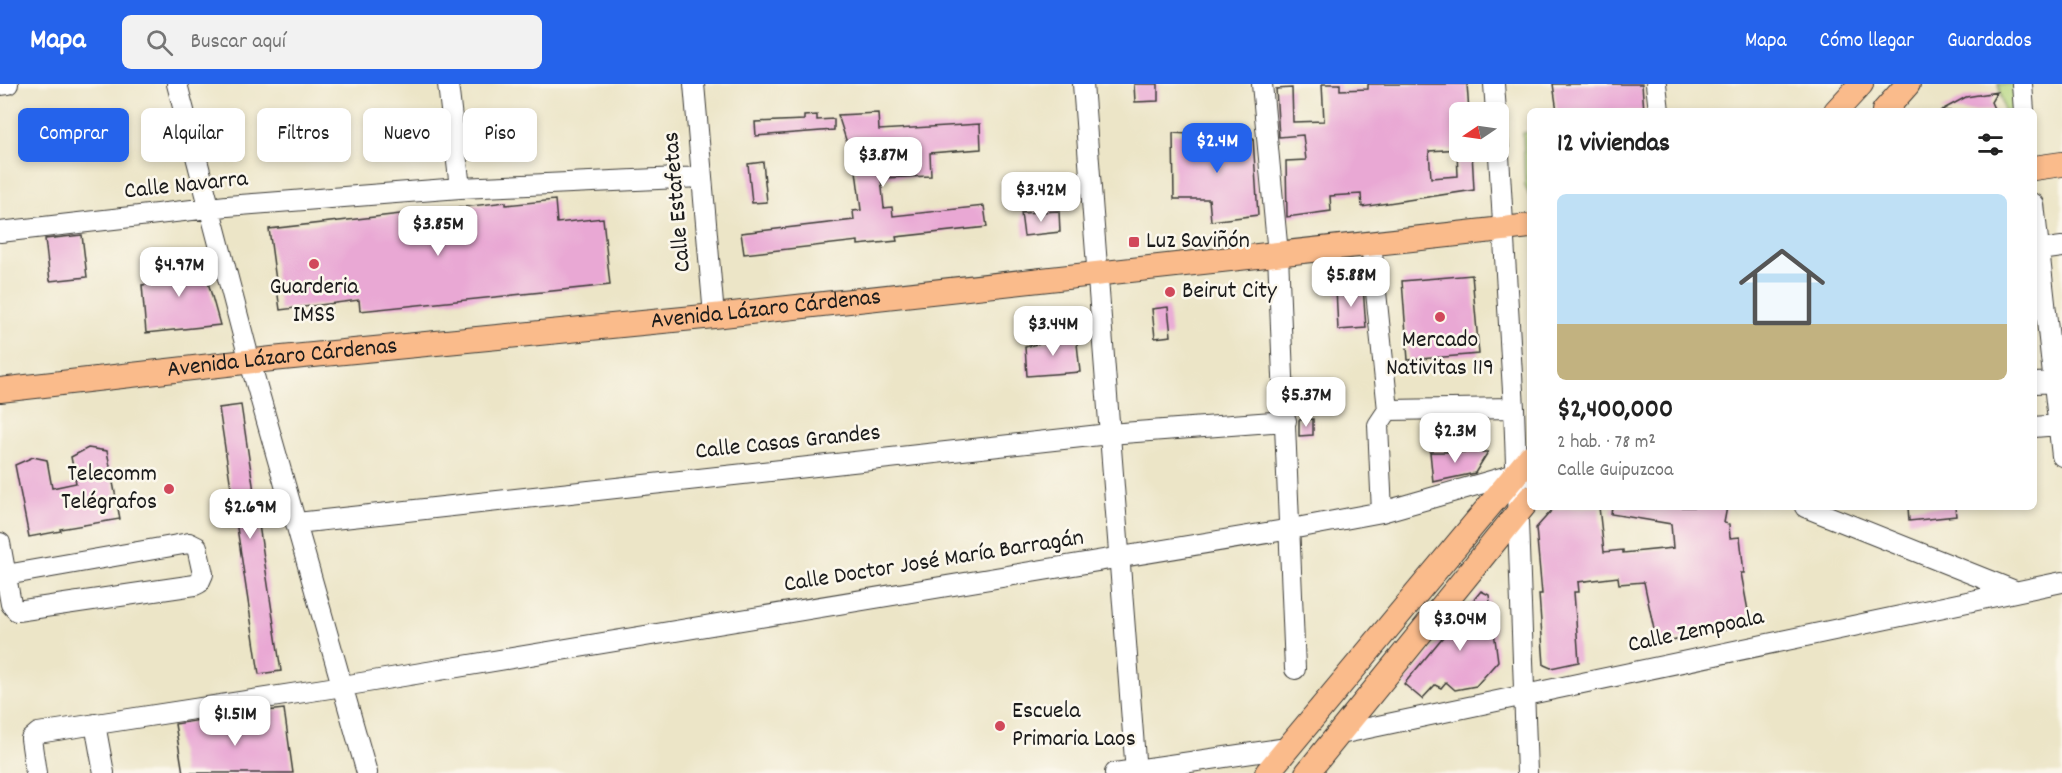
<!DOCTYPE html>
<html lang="es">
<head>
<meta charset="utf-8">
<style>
	body { margin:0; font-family:Dekko,sans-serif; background:#f2f2f2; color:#222; height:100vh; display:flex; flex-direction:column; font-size:22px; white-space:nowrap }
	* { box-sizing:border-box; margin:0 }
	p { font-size:20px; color:#767676 }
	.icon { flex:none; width:33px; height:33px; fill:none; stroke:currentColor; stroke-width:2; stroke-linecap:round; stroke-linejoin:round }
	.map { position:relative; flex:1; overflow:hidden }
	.drawer { position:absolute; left:1527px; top:24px; width:510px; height:402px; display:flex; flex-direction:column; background:#fff; border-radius:9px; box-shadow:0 3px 9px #0003 }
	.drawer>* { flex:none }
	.guide { position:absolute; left:18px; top:24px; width:570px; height:54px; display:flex; gap:12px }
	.needle { width:39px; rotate:257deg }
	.buttons { position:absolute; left:1449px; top:18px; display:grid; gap:12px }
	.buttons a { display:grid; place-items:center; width:60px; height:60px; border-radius:9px; background:#fff; box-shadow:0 3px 9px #0003; font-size:30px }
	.price { position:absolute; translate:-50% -51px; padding:0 14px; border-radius:12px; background:#fff; color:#222; font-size:20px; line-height:39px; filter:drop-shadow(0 2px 3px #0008) }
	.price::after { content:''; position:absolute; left:50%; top:36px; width:18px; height:14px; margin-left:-9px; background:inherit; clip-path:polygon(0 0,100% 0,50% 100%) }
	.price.selected { background:#2563eb; color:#fff }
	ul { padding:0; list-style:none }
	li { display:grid; align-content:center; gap:12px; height:318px; padding:0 30px }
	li+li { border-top:2px solid #e0e0e0 }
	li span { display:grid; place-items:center; height:186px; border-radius:9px; color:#555 }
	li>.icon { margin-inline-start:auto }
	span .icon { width:108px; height:108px; fill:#fffc; stroke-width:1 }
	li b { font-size:26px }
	h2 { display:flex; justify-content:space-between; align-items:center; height:72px; padding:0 30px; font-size:26px }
	.chip { padding:0 21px; border-radius:9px; background:#fff; box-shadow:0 3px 9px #0003; font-size:21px; line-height:54px }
	.chip.selected { background:#2563eb; color:#fff }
	header { display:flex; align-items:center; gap:36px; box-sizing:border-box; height:84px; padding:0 30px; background:#2563eb; color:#fff }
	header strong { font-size:28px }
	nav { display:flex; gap:33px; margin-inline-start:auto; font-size:21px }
	.search { width:420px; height:54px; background:#f2f2f2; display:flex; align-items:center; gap:15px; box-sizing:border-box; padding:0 21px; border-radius:9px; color:#767676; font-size:22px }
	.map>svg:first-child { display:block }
	.green { fill:#b4d57d; stroke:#68784c; stroke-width:1.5 }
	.building { fill:#e9a8d4 }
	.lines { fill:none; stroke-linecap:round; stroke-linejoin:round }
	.minor-casing { stroke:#3b3a36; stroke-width:22 }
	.major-casing { stroke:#3b3a36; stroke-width:26 }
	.minor { stroke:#fff; stroke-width:20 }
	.major { stroke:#fabb8b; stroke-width:24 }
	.poi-dot { fill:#d1495b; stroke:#fbf7ec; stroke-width:2 }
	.labels { text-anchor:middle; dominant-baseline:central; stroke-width:5; stroke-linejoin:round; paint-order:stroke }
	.street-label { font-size:24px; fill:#1c1c1c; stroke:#fbf7ec }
	.poi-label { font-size:24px; fill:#1c1c1c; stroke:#fbf7ec; text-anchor:start }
</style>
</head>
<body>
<header>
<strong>Mapa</strong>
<div class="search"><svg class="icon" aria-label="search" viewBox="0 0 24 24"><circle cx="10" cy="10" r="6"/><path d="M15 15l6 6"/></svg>Buscar aquí</div>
<nav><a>Mapa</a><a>Cómo llegar</a><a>Guardados</a></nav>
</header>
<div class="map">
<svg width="2062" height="689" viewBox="0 0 2062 689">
	<rect width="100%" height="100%" fill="#fbf7ec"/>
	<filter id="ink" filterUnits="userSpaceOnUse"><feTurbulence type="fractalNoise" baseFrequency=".0167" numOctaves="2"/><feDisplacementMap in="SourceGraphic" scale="12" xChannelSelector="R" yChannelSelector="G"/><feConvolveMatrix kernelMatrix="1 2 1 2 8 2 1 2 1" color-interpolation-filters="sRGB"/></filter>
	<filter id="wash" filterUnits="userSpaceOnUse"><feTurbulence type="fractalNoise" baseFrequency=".008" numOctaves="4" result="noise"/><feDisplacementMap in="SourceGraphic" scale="24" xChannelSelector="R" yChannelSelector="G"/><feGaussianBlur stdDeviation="1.35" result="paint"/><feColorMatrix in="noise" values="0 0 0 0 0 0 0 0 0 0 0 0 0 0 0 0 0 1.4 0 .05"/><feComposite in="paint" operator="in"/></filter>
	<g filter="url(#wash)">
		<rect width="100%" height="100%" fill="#ece5c7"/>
		<path class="green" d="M1998 0H2015L2019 27H2004Z
			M1530 48V113L1525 102 1523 49Z"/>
		<g id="blocks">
			<path class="building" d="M1134 0H1158V17L1135 18Z
				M1322 0H1340V6L1368 5V0H1467L1469 28H1460V65L1429 67 1431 94 1458 92 1457 68H1472L1474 106 1362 123 1361 110 1330 112 1331 127 1287 133 1286 77 1306 76 1303 51 1279 53 1276 5 1292 4 1293 38 1324 37Z
				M1553 0H1642L1644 27H1557Z
				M1997 8 1991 18 1995 27H1940L1966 13Z
				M878 29 879 46 980 40 981 65 930 69 931 92 881 94 884 124 892 123 893 132 984 122 987 143 896 153 897 157 858 161V157L744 170 741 149 854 136 853 127 861 126 856 87 838 31Z
				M817 31V36L834 35V46L756 52 755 38 804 36V32Z
				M1173 49 1253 54 1258 131 1211 137 1209 115H1174Z
				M763 78 767 118 752 119 748 80Z
				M555 116 557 139 603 134 610 201 360 227 359 216 280 226 269 145 506 118V121Z
				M1059 127 1060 148 1024 152 1021 129Z
				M82 151 87 193 50 197 45 155Z
				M201 173 220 241 146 249 142 201 158 199 154 179Z
				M1472 191 1479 270 1408 276 1402 197Z
				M1363 203 1366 244 1338 246 1336 204Z
				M1168 223 1171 252 1155 254 1152 225Z
				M1076 250 1080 288 1027 292 1025 263Z
				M241 321 281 587 259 590 219 324Z
				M1313 335V351L1299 352V336Z
				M88 364 107 367 120 435 60 445 61 447 29 453 15 381 33 373 47 376 52 404 76 399 71 373Z
				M1430 368H1488L1475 389 1433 398Z
				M1599 423 1604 468 1623 466V469L1673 464 1671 440 1611 430 1612 423H1727L1724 439 1729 440 1730 454 1740 453 1744 489H1741L1749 532 1743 542 1657 560 1644 498 1619 500 1618 493 1578 498 1579 508H1574L1579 578 1551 584 1544 581 1539 510H1542L1536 444 1553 425Z
				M1908 423H1955L1956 432 1909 437Z
				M1481 507 1489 511 1498 577 1476 602 1455 606 1446 598 1441 604 1435 601 1422 615 1404 600Z
				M284 625 293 689H183L175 640 226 632 228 646 268 640 266 627Z"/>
		</g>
	</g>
	<g filter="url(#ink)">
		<use href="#blocks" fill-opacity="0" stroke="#3b3a36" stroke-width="1.5"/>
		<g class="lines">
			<g class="minor-casing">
				<path id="minor" d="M177 0 250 278 367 689
					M448 0 460 104
					M694 0 714 232
					M1083 0 1136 689
					M1262 0 1278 170 1295 585
					M1494 0 1496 28
					M1656 0 1659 27
					M2022 0 2024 27
					M0 1 8 0
					M1498 55 1514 324 1527 689
					M2034 120 2062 372
					M0 148 227 122 460 104 701 93
					M1371 159 1388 326 1378 341 1382 428
					M2040 166 2062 163
					M2034 299 2062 298
					M1388 326 1514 324
					M2034 343 2059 341
					M1805 423 2015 507
					M297 439 1109 350 1286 337
					M0 459 11 520 17 527 195 501 199 499 203 490 197 463 189 459 6 491
					M95 640 104 689
					M1340 650 2062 498
					M36 689 31 655 38 649 343 602 1291 445 1382 428 1515 390 1530 392
					M1115 689 1287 664"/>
			</g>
			<g class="major-casing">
				<g id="major">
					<path d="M1836 27 1861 0"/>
					<path d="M1884 27 1908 0"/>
					<path d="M2034 84 2062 80"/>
					<path id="s1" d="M0 306 272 275 714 232 1530 142"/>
					<path d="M1267 689 1530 373"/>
					<path d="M1307 689 1530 414"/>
				</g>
			</g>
			<use href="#minor" class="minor"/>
			<use href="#major" class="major"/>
		</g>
	</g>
	<g class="poi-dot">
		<rect x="1128" y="152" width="12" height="12" rx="3"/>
		<circle cx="314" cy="180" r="6"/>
		<circle cx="1170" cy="208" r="6"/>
		<circle cx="1440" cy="233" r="6"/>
		<circle cx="169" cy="405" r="6"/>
		<circle cx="1000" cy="642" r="6"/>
	</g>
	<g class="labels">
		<g class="street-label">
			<text transform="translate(186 102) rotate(-6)">Calle Navarra</text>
			<text transform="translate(678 118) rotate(-95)">Calle Estafetas</text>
			<text stroke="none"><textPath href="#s1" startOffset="770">Avenida Lázaro Cárdenas</textPath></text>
			<text stroke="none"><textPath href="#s1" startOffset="284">Avenida Lázaro Cárdenas</textPath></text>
			<text transform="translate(788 359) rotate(-6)">Calle Casas Grandes</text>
			<text transform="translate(934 478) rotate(-9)">Calle Doctor José María Barragán</text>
			<text transform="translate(1696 548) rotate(-12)">Calle Zempoala</text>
		</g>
		<g class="poi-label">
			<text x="1146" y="158">Luz Saviñón</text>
			<text x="314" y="204" text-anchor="middle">Guarderia<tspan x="314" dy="28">IMSS</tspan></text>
			<text x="1182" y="208">Beirut City</text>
			<text x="1440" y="257" text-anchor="middle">Mercado<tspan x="1440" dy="28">Nativitas 119</tspan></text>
			<text x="157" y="391" text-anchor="end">Telecomm<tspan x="157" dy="28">Telégrafos</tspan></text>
			<text x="1012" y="628">Escuela<tspan x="1012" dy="28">Primaria Laos</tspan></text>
		</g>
	</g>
</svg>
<div class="buttons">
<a><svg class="needle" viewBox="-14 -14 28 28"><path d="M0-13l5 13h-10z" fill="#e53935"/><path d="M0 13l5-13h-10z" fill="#767676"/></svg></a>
</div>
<b class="price selected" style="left:1217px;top:90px">$2.4M</b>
<b class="price" style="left:883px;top:104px">$3.87M</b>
<b class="price" style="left:1041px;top:139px">$3.42M</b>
<b class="price" style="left:438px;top:173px">$3.85M</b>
<b class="price" style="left:179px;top:214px">$4.97M</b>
<b class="price" style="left:1351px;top:224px">$5.88M</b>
<b class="price" style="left:1053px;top:273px">$3.44M</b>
<b class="price" style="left:1306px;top:344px">$5.37M</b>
<b class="price" style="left:1455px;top:380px">$2.3M</b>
<b class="price" style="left:250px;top:456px">$2.69M</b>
<b class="price" style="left:1460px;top:568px">$3.04M</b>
<b class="price" style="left:235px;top:663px">$1.51M</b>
<div class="guide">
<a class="chip selected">Comprar</a>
<a class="chip">Alquilar</a>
<a class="chip">Filtros</a>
<a class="chip">Nuevo</a>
<a class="chip">Piso</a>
</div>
<section class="drawer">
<h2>12 viviendas<svg class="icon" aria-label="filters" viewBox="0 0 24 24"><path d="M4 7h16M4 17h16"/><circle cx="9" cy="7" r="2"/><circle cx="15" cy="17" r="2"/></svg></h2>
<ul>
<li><span style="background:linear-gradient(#bfe0f5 70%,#c2b280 0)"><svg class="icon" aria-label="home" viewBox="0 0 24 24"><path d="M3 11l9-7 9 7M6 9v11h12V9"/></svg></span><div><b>$2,400,000</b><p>2 hab. · 78 m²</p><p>Calle Guipuzcoa</p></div></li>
</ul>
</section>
</div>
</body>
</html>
